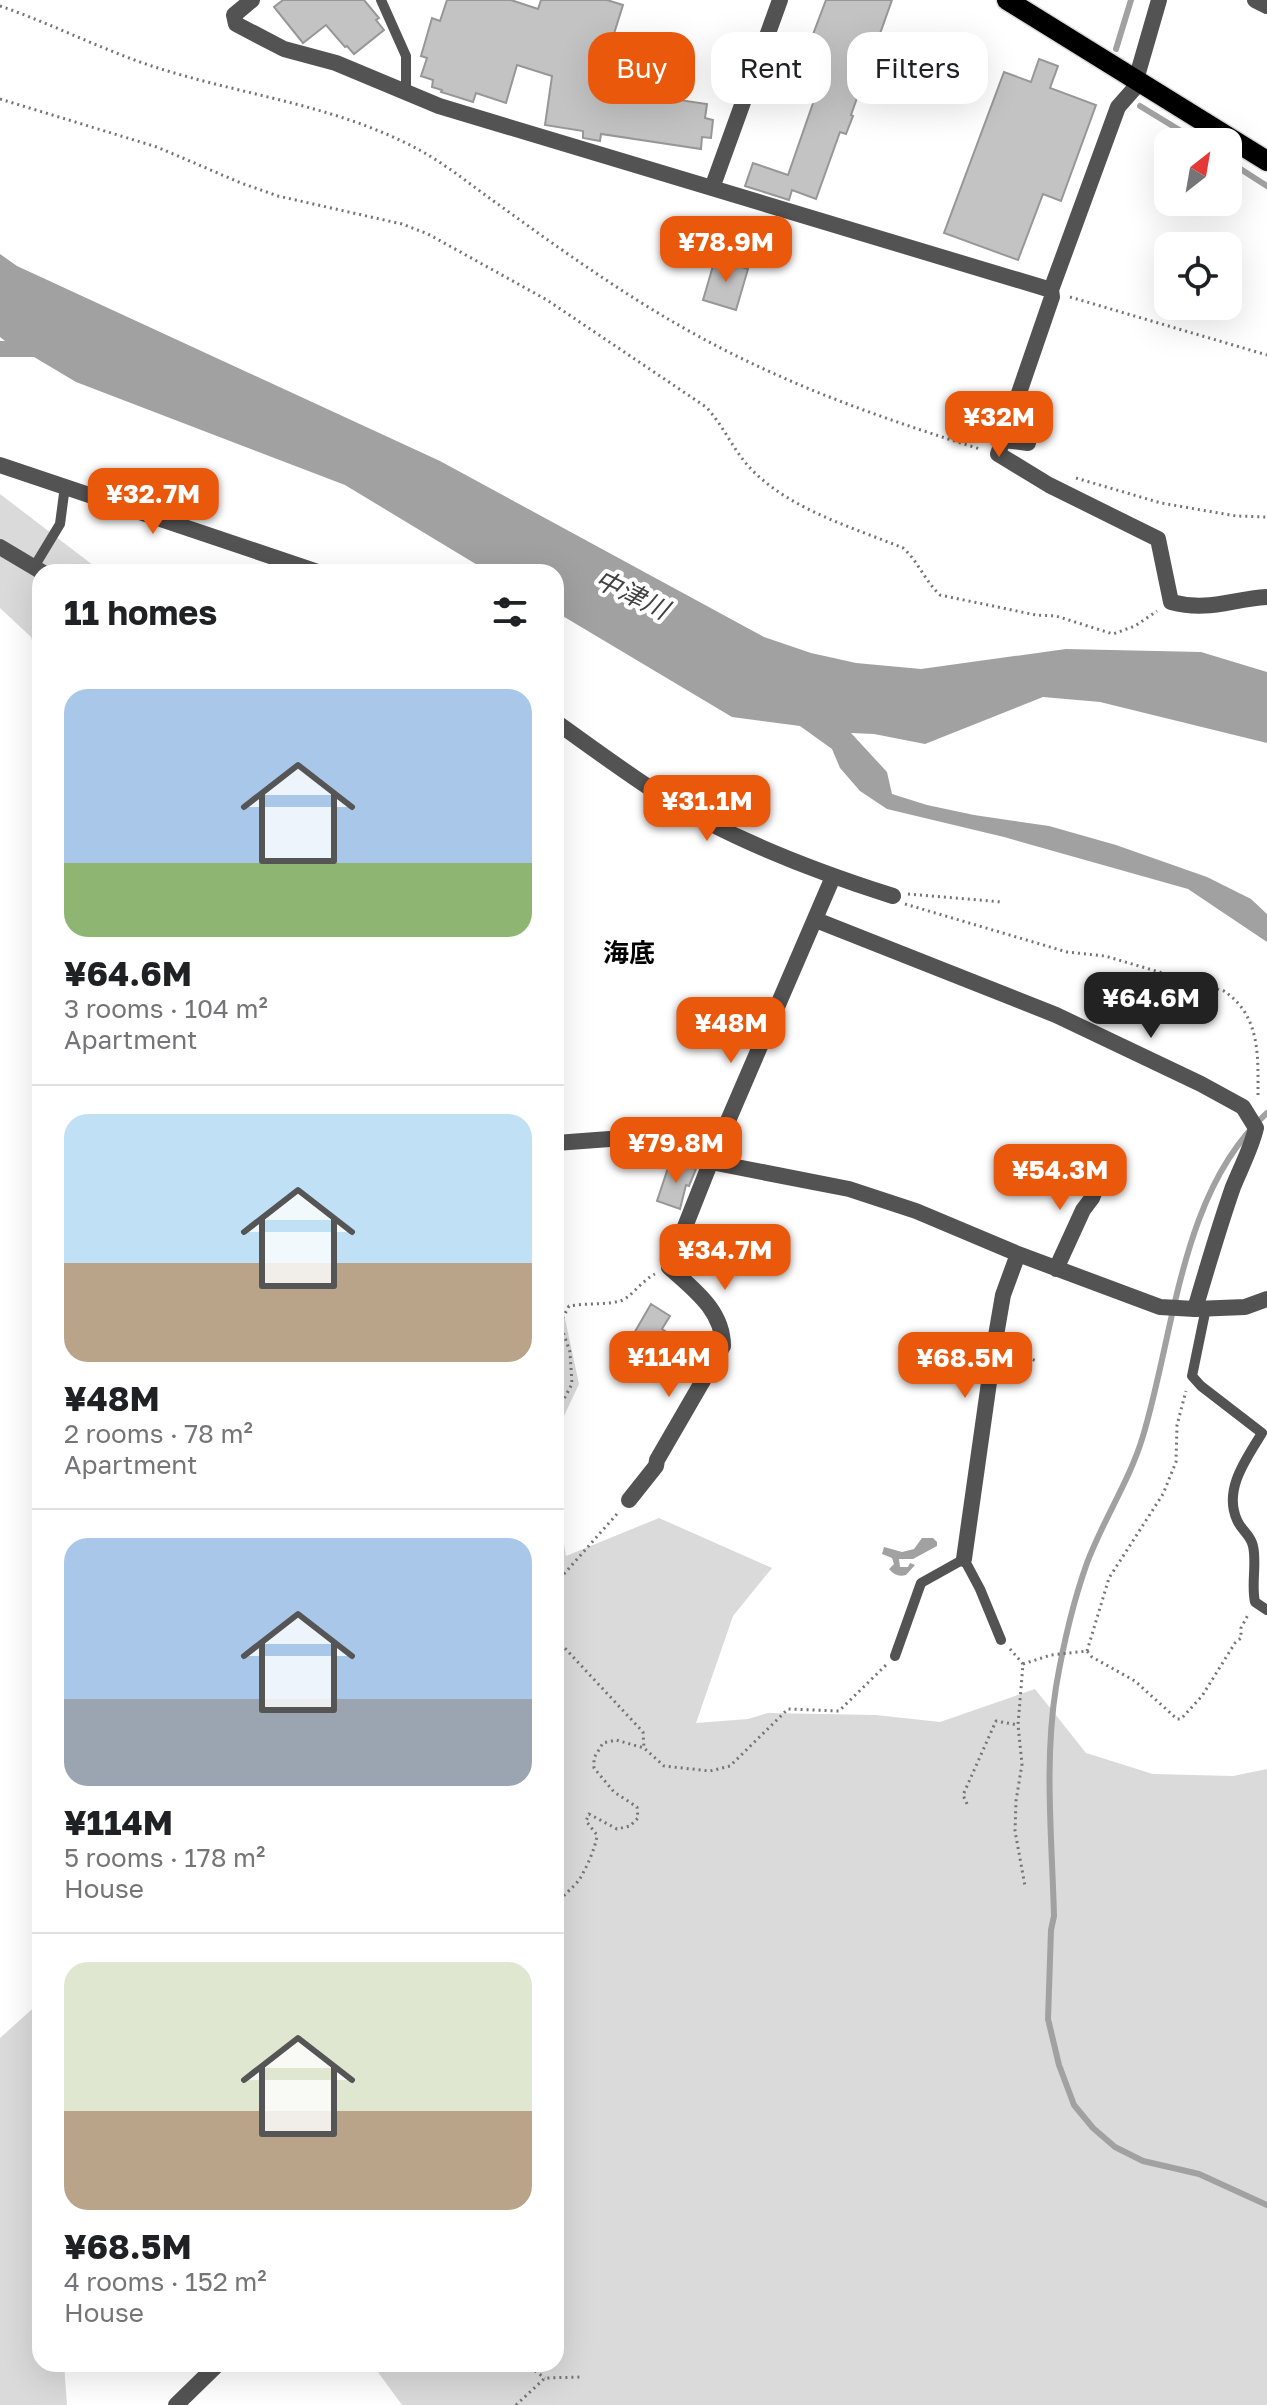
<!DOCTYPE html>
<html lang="en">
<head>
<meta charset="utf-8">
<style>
	body { margin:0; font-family:"Golos Text","Noto Sans JP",sans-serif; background:#f6f6f6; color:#202124; height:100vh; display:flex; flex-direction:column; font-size:30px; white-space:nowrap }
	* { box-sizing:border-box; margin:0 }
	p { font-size:26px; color:#757577 }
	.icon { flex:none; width:44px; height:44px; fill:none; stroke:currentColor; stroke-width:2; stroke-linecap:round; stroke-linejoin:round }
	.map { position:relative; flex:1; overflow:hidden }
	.side { position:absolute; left:32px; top:564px; width:532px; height:1808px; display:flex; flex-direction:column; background:#fff; border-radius:24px; box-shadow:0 8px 32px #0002 }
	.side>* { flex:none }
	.top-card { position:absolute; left:588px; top:32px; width:558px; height:72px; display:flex; gap:16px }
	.needle { width:52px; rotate:31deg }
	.controls { position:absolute; left:1154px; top:128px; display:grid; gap:16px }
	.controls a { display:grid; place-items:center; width:88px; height:88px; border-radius:16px; background:#fff; box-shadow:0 8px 32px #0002; font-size:40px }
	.price { position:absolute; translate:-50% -68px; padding:0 18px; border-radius:16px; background:#ea580c; color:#fff; font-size:26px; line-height:52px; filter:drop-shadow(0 2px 4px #0008) }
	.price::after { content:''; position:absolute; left:50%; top:48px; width:24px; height:18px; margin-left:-12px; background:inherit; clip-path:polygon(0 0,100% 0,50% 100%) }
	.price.current { background:#222; color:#fff }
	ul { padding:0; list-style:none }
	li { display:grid; align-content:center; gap:16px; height:424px; padding:0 32px }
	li+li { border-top:2px solid #e0e0e0 }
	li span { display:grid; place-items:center; height:248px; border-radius:24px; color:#555 }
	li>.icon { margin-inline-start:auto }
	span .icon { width:144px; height:144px; fill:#fffc; stroke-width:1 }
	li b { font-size:34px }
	h2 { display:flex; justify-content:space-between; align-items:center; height:96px; padding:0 32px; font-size:34px }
	.pill { padding:0 28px; border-radius:24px; background:#fff; box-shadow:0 8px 32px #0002; font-size:28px; line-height:72px }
	.pill.current { background:#ea580c; color:#fff }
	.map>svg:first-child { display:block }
	.green { fill:#dadada }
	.water { fill:#a1a1a1 }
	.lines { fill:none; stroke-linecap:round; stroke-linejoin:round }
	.stream { stroke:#a1a1a1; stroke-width:6 }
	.building { fill:#c3c3c3; stroke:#979797; stroke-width:2 }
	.primary-casing { stroke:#dbdbdb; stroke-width:23 }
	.path { stroke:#757575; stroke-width:3; stroke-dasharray:2 4; stroke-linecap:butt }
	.service { stroke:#535353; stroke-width:10 }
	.minor { stroke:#535353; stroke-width:16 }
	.tertiary { stroke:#535353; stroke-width:16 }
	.primary { stroke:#000; stroke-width:20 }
	.labels { text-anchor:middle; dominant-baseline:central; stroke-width:8; stroke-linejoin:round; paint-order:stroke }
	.water-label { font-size:26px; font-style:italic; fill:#424242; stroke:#fff }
	.neighbourhood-label { font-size:26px; font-weight:bold; fill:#000; stroke:#fff }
</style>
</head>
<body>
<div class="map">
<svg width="1267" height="2405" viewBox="0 0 1267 2405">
	<rect width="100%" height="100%" fill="#fff"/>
	<path class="green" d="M0 494 102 572H40V668L31 637 0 608Z
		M562 1305 579 1384 556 1433V1316Z
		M556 1495 566 1556 659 1518 772 1568 733 1616 696 1723 748 1719 768 1713 876 1715 940 1722 1035 1689 1086 1753 1153 1774 1233 1776 1267 1769V2405H402L372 2364H556Z
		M40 2002V2364H64L67 2405H0V2038Z"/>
	<path class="water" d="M0 254 17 266 440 461 764 637 811 653 856 663 921 669 1066 649 1201 652 1267 672V743L1100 702 1043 697 925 744 874 734 851 733 887 772 892 794 927 805 974 815 1049 826 1116 845 1207 877 1251 899 1267 914V942L1188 889 1004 837 887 809 860 791 840 768 832 749 800 726 732 717 556 612V572H489L345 485 76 382 34 357H0V341H5L0 337Z
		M922 1538H933L937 1542V1546L913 1559H899L900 1567H908L910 1563 915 1565 906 1575C899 1577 894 1575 889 1569L894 1564 892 1558 882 1554 884 1547 902 1552 914 1549Z"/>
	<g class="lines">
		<path class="stream" d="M1116 49 1131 0
			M1140 106 1199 142
			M1228 161 1267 186
			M1267 1113C1181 1190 1175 1330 1143 1436 1130 1480 1103 1520 1087 1563 1073 1602 1063 1646 1056 1687 1044 1762 1052 1840 1054 1916L1051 1930 1048 2019 1059 2065 1074 2105 1093 2128 1115 2147 1143 2161 1199 2174 1267 2205"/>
	</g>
	<path class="building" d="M283 0H364L379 18 376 20 384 30 354 54 347 46 345 47 326 25 303 43 274 7Z
		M447 0H511L538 9 541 0H607L623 5 597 88 707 104 705 118 713 120 711 138 702 137 701 149 601 134 600 141 583 138V131L545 125 552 76 517 65 506 103 476 93 473 102 441 92 442 90 432 87 433 80 421 76 427 58 421 56 432 18 440 21Z
		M826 0H892L851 115 853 116 846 134 840 132 816 199 792 190 789 200 745 186 753 163 788 175 820 83 798 74Z
		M1039 59 1058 66 1050 88 1096 105 1061 201 1043 194 1018 260 944 233 1004 72 1031 82Z
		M715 259 748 269 736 310 703 300Z
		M670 1162 696 1169 689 1186 686 1185 680 1209 657 1201Z
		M651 1304 670 1316 662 1329 665 1331 656 1346 633 1335Z"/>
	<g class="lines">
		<g class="primary-casing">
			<path id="primary" d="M1007 0 1267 161"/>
		</g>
		<path class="path" d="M0 6C53 24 104 51 158 68 246 96 341 106 423 152 451 168 476 189 502 207 546 239 591 271 637 300 749 371 855 410 980 449
			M0 99 157 147 241 183 278 196 402 224 428 234 547 300 706 407C725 427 734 453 754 472 794 511 852 527 903 548 918 561 925 581 940 595L1036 615 1056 616 1113 634 1135 626 1157 611
			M1070 297 1267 355
			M1076 478 1161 503 1236 516 1267 517
			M908 894 1002 902
			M905 904 1067 952 1105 956 1224 991C1261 1016 1258 1057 1258 1097
			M664 1339 695 1357
			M1010 1352 1037 1361
			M934 1366 970 1383
			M556 1414 572 1384 570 1352 560 1323 569 1306C586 1303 604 1305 620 1301 631 1298 642 1280 655 1274
			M556 1583 617 1514
			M556 1633 561 1644 643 1732 644 1748
			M1010 1649 1023 1664 1018 1725 1022 1764 1016 1801 1015 1831 1025 1886
			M1087 1651 1109 1578 1163 1494 1176 1462 1177 1425 1186 1391
			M1023 1664 1051 1655 1087 1651 1092 1657 1135 1681 1177 1719H1181L1202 1696 1235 1643 1241 1638V1628L1249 1613
			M967 1804 963 1795 996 1721 1018 1725
			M556 1905C563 1895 573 1888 579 1880 586 1869 596 1847 597 1835L586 1821 589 1814 617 1829 630 1826 638 1818 637 1807 614 1792 594 1768V1758L603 1743 616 1740 644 1748 664 1766 710 1771 730 1766 788 1709 839 1711 886 1665
			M525 2364 545 2378
			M516 2405 545 2378 582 2377"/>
		<path class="service" d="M381 0 406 56V92
			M34 567 60 524 65 486
			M1206 1308 1192 1376 1201 1386 1262 1433C1247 1458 1223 1489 1237 1520 1241 1530 1251 1535 1253 1546 1257 1564 1251 1584 1255 1602L1267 1610
			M895 1656 921 1583 964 1559 980 1589 1001 1640"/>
		<path class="minor" d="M252 0 234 15 236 24 284 49 336 63 439 106 1051 290 1118 107 1133 90 1159 0
			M1255 0 1267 6
			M712 188 780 0
			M1051 290 1052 297 998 454 1049 485 1158 539 1171 602C1209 612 1231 599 1267 597
			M985 430 1003 440 1028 443
			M0 465 318 572
			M0 547 42 572
			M556 722C591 747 626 773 662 796 732 840 814 871 893 896
			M556 1143 623 1138 711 1162 849 1189 916 1211 1018 1254 1160 1307 1195 1309C1207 1268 1219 1227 1233 1187 1241 1167 1251 1149 1256 1128L1243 1107 1201 1084 1056 1015 816 920
			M1056 1269 1083 1210 1092 1198 1102 1173
			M629 1500 656 1466 657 1460 723 1346C723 1310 693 1289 669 1267L715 1151 833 877
			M964 1559 994 1347 1003 1295 1018 1254
			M176 2405 218 2364"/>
		<path class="tertiary" d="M1195 1309 1245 1307 1267 1299"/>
		<use href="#primary" class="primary"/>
	</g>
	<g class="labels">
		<g class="water-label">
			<text transform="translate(632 594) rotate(26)">中津川</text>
		</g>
		<g class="neighbourhood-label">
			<text x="629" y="952">海底</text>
		</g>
	</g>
</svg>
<div class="controls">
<a><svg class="needle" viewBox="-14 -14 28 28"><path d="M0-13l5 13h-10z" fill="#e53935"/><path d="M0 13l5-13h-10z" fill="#757577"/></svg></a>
<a><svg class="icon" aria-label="locate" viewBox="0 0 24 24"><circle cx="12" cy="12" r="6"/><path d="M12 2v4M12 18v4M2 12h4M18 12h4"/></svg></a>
</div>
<b class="price" style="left:726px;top:284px">¥78.9M</b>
<b class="price" style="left:999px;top:459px">¥32M</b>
<b class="price" style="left:153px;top:536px">¥32.7M</b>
<b class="price" style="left:707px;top:843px">¥31.1M</b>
<b class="price current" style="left:1151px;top:1040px">¥64.6M</b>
<b class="price" style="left:731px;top:1065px">¥48M</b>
<b class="price" style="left:676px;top:1185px">¥79.8M</b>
<b class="price" style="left:1060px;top:1212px">¥54.3M</b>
<b class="price" style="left:725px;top:1292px">¥34.7M</b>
<b class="price" style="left:669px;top:1399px">¥114M</b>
<b class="price" style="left:965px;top:1400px">¥68.5M</b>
<div class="top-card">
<a class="pill current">Buy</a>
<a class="pill">Rent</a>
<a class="pill">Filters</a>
</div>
<section class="side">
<h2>11 homes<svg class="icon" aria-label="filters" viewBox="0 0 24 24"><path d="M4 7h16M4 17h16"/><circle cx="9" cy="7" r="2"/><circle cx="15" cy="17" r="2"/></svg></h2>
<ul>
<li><span style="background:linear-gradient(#a9c7e8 70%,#8fb573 0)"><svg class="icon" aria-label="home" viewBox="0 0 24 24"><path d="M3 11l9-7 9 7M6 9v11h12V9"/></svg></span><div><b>¥64.6M</b><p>3 rooms · 104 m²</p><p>Apartment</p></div></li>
<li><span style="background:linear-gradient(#bfe0f5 60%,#b9a48a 0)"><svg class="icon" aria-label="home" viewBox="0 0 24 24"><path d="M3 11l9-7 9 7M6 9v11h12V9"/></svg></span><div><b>¥48M</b><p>2 rooms · 78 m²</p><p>Apartment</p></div></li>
<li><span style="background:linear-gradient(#a9c7e8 65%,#9aa5b1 0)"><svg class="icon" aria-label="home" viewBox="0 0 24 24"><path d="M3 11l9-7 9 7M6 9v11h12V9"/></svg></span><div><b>¥114M</b><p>5 rooms · 178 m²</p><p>House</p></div></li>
<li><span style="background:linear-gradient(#dfe7d0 60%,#b9a48a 0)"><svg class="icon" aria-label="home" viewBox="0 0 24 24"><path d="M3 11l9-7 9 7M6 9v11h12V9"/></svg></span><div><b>¥68.5M</b><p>4 rooms · 152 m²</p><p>House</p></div></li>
</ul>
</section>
</div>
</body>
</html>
